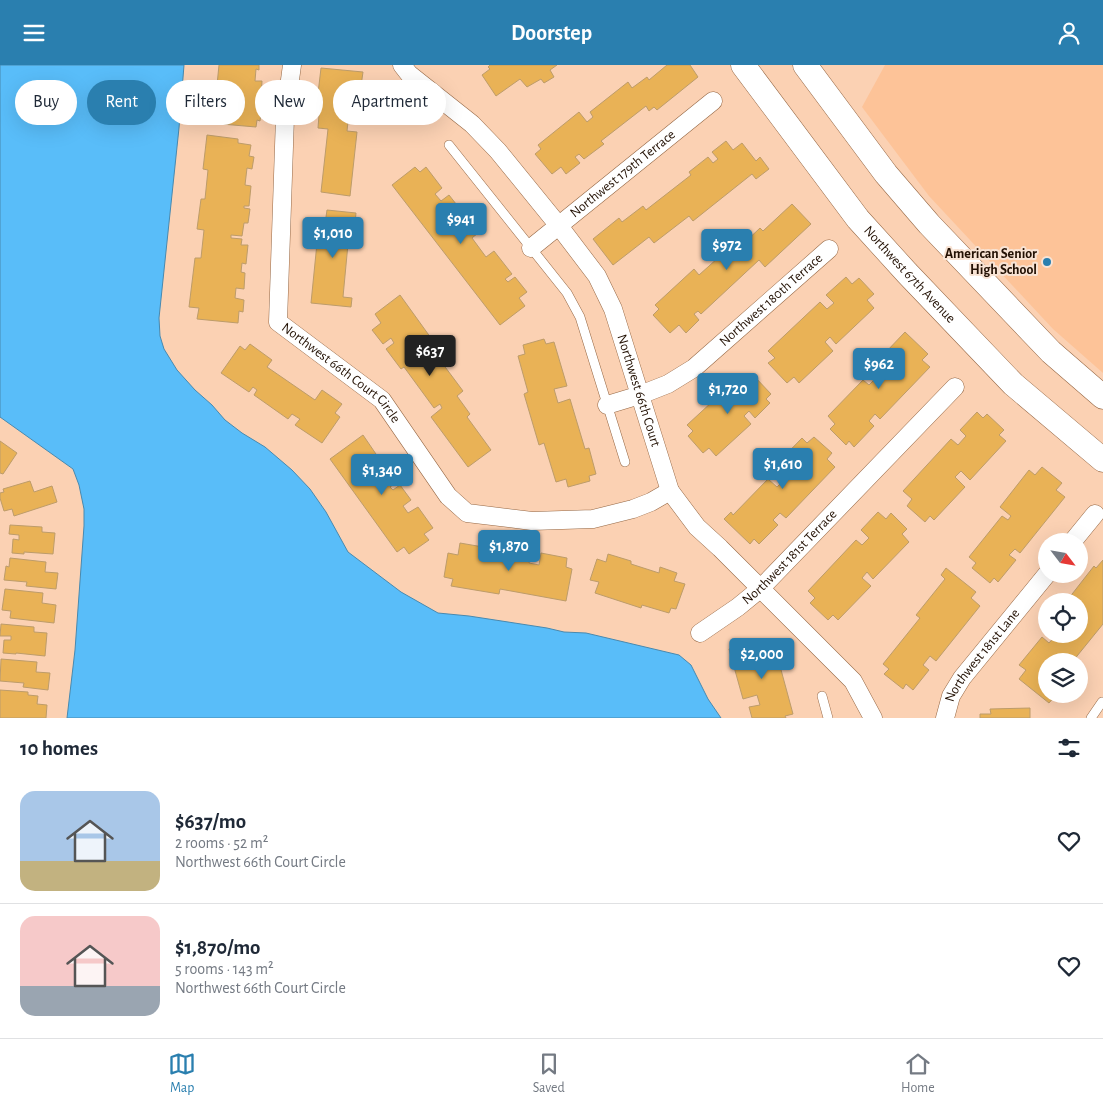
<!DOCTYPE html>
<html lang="en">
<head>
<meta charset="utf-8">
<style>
	body { margin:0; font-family:"Alegreya Sans",sans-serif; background:#f6f6f7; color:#1f2937; height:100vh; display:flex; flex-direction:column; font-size:19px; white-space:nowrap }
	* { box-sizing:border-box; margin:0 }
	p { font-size:16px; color:#747a83 }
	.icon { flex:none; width:28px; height:28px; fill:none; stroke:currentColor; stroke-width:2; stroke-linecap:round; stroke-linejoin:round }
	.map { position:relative; height:653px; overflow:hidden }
	.side { display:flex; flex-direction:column; background:#fff; flex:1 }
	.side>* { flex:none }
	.banner { position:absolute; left:15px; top:15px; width:500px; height:45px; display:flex; gap:10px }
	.needle { width:32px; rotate:121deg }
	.controls { position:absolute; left:1038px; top:468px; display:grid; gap:10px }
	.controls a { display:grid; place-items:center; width:50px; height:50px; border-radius:50%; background:#fff; box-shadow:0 5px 20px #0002; font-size:25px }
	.price { position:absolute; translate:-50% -42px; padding:0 11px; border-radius:5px; background:#2a7faf; color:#fff; font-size:16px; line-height:32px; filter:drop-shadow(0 1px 2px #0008) }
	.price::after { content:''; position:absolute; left:50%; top:30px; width:15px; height:11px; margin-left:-8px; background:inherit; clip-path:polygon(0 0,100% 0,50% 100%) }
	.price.on { background:#222; color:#fff }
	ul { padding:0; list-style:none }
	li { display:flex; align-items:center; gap:15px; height:125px; padding:0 20px }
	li+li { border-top:1px solid #e0e1e3 }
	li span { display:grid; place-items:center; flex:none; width:140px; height:100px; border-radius:15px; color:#555 }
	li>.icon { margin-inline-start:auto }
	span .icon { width:60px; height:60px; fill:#fffc; stroke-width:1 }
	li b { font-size:21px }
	h2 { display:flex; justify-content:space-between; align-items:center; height:60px; padding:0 20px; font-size:21px }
	.tag { padding:0 18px; border-radius:22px; background:#fff; box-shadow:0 5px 20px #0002; font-size:18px; line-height:45px }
	.tag.on { background:#2a7faf; color:#fff }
	header { display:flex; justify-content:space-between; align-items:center; height:65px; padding:0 20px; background:#2a7faf; color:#fff; font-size:22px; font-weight:700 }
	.tab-bar { display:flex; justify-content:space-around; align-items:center; height:70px; border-top:1px solid #e0e1e3; background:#fff; font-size:14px; color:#747a83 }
	.tab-bar a { display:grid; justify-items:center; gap:2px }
	.tab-bar .on { color:#2a7faf }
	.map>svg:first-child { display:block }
	.built { fill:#fdc398 }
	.water { fill:#59bdf9; stroke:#4889af }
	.building { fill:#e9b256; stroke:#bd9c6a }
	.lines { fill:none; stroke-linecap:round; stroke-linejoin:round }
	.lane-casing { stroke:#966845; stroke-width:10 }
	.street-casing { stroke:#966845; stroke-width:19 }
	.secondary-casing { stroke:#966845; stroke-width:25 }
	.lane { stroke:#fff; stroke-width:9 }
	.street { stroke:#fff; stroke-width:18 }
	.secondary { stroke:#fff; stroke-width:24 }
	.poi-dot { fill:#2a7faf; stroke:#f8e3d4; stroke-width:2 }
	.labels { text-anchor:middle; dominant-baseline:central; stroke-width:4; stroke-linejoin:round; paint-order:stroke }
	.street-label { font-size:14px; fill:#221003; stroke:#f8e3d4 }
	.poi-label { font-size:14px; font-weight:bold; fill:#221003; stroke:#f8e3d4; text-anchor:end }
</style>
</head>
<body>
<header><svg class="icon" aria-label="menu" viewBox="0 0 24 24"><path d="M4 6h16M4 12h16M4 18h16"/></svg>Doorstep<svg class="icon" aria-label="person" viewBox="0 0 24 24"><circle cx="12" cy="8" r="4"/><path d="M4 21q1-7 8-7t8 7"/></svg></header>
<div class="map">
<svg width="1103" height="653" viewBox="0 0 1103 653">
	<rect width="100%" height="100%" fill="#fbd1b3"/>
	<path class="built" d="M885 0H1103V308L1053 264 929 131 862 42Z"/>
	<path class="water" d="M0 0H184L179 63 159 253 160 271 164 284 177 305 195 325 212 340 225 355 242 368 265 382 292 405 310 424 326 447 348 487 401 527 438 548 469 551 547 563 564 567 586 568 679 590 691 600 708 634 721 653H67L75 585 84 461V444L79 420 73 404 0 352Z"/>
	<path class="building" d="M219 0H259V5L256 4 255 16H262L261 33H257L256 42H262L260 56 257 55 256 62 210 58 212 30H216Z
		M490 0H557L550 5 554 12 544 18 541 14 527 22 520 14 496 31 482 10 490 4 488 2Z
		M667 0H690L698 12 657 45 654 42 649 46 646 41 601 76 604 79 584 94 579 89 575 92 580 98 566 109 561 102 552 109 535 89 541 84 538 80 579 47 587 57 593 52 590 47 628 17 632 23 647 12 649 15Z
		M321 3 363 7 361 21 352 20 347 66 357 67 350 131 321 127 328 64 318 63 320 37H317Z
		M207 70 238 74V78L251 80 249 91 254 92 252 104 247 103 245 120 251 121 249 141H244V143L250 144 248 158H244L242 171 231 170V173L242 174 241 180H248L246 199 242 198 241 207 245 208 244 224 236 223 235 233 244 235 243 247 239 246 238 258 197 254 199 243 189 242 195 193H201L204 165 197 164 201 134H205L208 105 203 104Z
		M726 76 733 85 742 78 756 96 760 92 769 104 756 114 752 109 693 156 689 151 654 178 649 172 613 200 593 174 619 153 622 157 643 141 646 145 691 110 689 107 708 92 713 98 718 94 712 87Z
		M415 102 420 107 426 102 442 123 435 129 441 136 449 130 460 144 452 150 457 155 464 149 478 168 472 173 486 192 494 186 512 209 505 214 508 217 515 212 527 227 519 233 525 241 500 260 392 120Z
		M792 139 811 159 765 202 759 195 701 249 698 246 694 249 699 255 686 268 679 260 670 268 653 250 659 244 655 240 694 204 699 210 738 175 742 180 760 163 763 166Z
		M327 145 356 148 353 179H348L343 232 352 233 351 242 311 238 319 158 325 159Z
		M846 212 852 219 859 213 874 229 867 235 874 243 836 279 830 272 825 277 833 286 799 318 794 312 787 318 768 298 775 293 768 286 820 237 827 244 834 238 826 230Z
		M400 230 436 280 431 283 463 326 457 331 470 349 467 352 491 385 468 402 431 352 442 343 440 339 434 343 404 302 401 304 386 284 394 278 391 273 383 279 372 265 381 258 375 249Z
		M905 267 928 289 922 295 930 302 880 354 875 349 869 356 874 361 854 382 849 376 846 380 830 364 835 359 828 351 863 315 869 320 874 315 866 308Z
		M544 274 546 279 554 277 567 321 554 324 558 338 570 334 585 384 589 383 596 409 589 411 590 416 568 422 566 414 556 417 544 378 539 380 524 329 528 327 518 291 525 289 523 280Z
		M250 279 272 295 267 302 315 335 322 325 342 339 335 348 340 352 322 378 295 360 300 354 292 349 288 354 254 330 257 325 253 322 249 327 221 308 240 281 245 285Z
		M754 311 771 329 766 334 770 338 755 353 749 346 744 351 751 359 716 391 709 383 703 388 688 371 693 366 687 360 739 312 746 319Z
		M977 347 983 353 987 349 1004 365 999 370 1006 376 970 415 961 406 955 412 965 422 934 455 930 451 925 457 907 441 912 434 903 426 951 374 958 380 966 371 960 365Z
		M363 370 378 392 372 396 375 400 383 394 398 416 390 422 393 425 400 420 411 435 403 441 408 448 418 442 433 463 424 469 429 475 409 489 404 482 397 487 330 394Z
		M814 372 832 388 827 394 835 402 786 453 780 448 773 455 778 460 759 479 754 474 750 479 724 454 731 447 733 450 768 414 777 422 781 418 769 407 802 373 807 378Z
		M0 376 17 388 3 409 0 408Z
		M1042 402 1062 418 1056 425 1065 432 1020 488 1015 484 1009 490 1016 495 998 517 994 513 990 518 972 503 976 498 969 492 1002 451 1008 455 1011 451 1000 442 1029 405 1035 410Z
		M30 416 34 427 52 421 57 437 14 451 12 444 4 446 0 433V428L4 427 3 424Z
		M878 447 886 454 891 448 907 464 902 469 909 477 873 514 867 507 862 513 871 521 838 555 833 550 828 555 810 538 815 533 808 526 856 475 862 480 869 473 861 465Z
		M10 460 42 462V467L55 468 53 489 24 487V489L12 488 13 474 19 475V470L9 469Z
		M460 478 483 482V484L514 490 515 484 531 487 529 498 539 500 541 488 567 493 566 502 572 504 566 536 500 524 499 529 451 521 453 514 444 512 448 488 458 490Z
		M608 489 631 496V499L659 508 660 502 677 508 674 516 685 519 676 544 671 543 669 548 642 540 641 543 595 528 599 517 590 515 597 494 606 497Z
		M10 493 46 497 45 507 58 508 56 524 26 521 27 517 4 515 6 501 9 502Z
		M1103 495V559L1073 596H1046V629H1057L1049 638 1019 614 1026 605 1019 600 1042 572 1049 578 1057 569H1079V536H1073L1069 533 1094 501 1096 503Z
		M946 503 976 527 971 533 980 541 936 596 930 591 923 600 929 605 913 625 906 619 903 624 884 609 889 604 883 599 920 553 916 550 945 514 941 510Z
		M5 524 43 528 42 538 56 540 54 558 10 553 11 546 2 545Z
		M1 559 34 562V567L47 568 45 591 16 588V589L3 588 4 575H11V571H0Z
		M760 575 762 582 774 579 793 649 785 651 786 653H752L749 642 760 640 757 630 743 634 729 584Z
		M1 594 37 597 36 607 50 608 48 625 23 622 24 618 0 616Z
		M0 625 28 627V630L38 631 37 639 47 640 46 653H0Z
		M1030 643V653H980V649H991L990 644Z"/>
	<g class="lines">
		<g class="lane-casing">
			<path id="lane" d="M449 80 567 228 580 252 625 397
				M822 631 828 653
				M1091 653 1102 637 1103 638"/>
		</g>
		<g class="street-casing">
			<g id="street">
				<path id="s1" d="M292 0 285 52 278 257 382 335 448 431 467 448 532 456 593 454 633 444 651 437 670 426"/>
				<path id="s2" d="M402 0 409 9 472 59 498 86 559 161 597 211 613 244 670 426 697 462 720 483 853 616 873 653"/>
				<path id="s3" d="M531 183 713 36"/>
				<path id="s4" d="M607 340 640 330 668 319 694 303 829 184"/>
				<path d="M1073 476 1095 449"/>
				<path id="s5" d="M700 568 738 542 760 524 955 322"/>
				<path id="s6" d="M945 653 951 631 962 613 1047 509"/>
			</g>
		</g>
		<g class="secondary-casing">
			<g id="secondary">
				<path id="s7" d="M743 0 858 154 907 208 1013 319 1103 395"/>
				<path d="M805 0 886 109 929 159 1051 287 1103 332"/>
			</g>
		</g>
		<use href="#lane" class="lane"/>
		<use href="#street" class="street"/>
		<use href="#secondary" class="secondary"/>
	</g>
	<circle class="poi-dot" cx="1047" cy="197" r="5"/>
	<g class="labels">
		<g class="street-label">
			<text stroke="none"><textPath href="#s3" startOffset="118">Northwest 179th Terrace</textPath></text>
			<text stroke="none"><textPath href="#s7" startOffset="268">Northwest 67th Avenue</textPath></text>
			<text stroke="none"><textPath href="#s4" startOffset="198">Northwest 180th Terrace</textPath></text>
			<text stroke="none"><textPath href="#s1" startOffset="339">Northwest 66th Court Circle</textPath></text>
			<text stroke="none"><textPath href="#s2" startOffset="411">Northwest 66th Court</textPath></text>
			<text stroke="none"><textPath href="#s5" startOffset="118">Northwest 181st Terrace</textPath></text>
			<text stroke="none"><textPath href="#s6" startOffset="74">Northwest 181st Lane</textPath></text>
		</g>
		<g class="poi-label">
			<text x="1037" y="189">American Senior<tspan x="1037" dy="16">High School</tspan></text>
		</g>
	</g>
</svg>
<div class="controls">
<a><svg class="needle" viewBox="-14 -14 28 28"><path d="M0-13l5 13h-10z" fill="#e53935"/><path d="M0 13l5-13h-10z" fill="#747a83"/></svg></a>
<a><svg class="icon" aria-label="locate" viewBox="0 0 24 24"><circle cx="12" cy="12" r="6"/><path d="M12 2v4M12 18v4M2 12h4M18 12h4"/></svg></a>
<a><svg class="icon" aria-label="layers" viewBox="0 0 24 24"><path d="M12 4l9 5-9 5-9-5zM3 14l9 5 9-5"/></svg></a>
</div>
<b class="price" style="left:461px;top:180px">$941</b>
<b class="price" style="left:333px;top:194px">$1,010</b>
<b class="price" style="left:727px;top:206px">$972</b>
<b class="price on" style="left:430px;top:312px">$637</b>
<b class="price" style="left:879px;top:325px">$962</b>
<b class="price" style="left:728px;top:350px">$1,720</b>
<b class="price" style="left:783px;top:425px">$1,610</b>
<b class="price" style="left:382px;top:431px">$1,340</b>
<b class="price" style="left:509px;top:507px">$1,870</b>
<b class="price" style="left:762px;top:615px">$2,000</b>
<div class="banner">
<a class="tag">Buy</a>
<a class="tag on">Rent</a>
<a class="tag">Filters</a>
<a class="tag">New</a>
<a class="tag">Apartment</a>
</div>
</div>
<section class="side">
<h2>10 homes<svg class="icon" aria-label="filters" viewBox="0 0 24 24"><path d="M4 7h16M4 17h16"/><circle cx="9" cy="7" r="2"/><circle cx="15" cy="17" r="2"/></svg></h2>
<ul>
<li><span style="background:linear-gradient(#a9c7e8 70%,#c2b280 0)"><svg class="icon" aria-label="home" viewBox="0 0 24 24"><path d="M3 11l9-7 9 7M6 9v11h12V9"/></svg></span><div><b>$637/mo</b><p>2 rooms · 52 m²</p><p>Northwest 66th Court Circle</p></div><svg class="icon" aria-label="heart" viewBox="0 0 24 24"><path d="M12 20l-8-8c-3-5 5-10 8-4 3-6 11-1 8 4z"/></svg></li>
<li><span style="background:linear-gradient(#f6c9c9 70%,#9aa5b1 0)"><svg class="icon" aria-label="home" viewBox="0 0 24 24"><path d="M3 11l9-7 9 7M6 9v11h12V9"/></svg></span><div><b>$1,870/mo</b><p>5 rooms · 143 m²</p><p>Northwest 66th Court Circle</p></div><svg class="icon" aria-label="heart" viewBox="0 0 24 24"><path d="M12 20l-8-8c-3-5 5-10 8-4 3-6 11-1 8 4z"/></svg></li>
</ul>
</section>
<nav class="tab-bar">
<a class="on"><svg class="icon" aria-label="map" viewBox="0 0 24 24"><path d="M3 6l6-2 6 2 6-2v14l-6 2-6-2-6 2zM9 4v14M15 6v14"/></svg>Map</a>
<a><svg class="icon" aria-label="saved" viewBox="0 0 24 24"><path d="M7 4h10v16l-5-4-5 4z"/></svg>Saved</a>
<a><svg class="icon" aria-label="home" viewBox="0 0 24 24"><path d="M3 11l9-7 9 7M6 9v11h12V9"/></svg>Home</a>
</nav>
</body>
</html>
